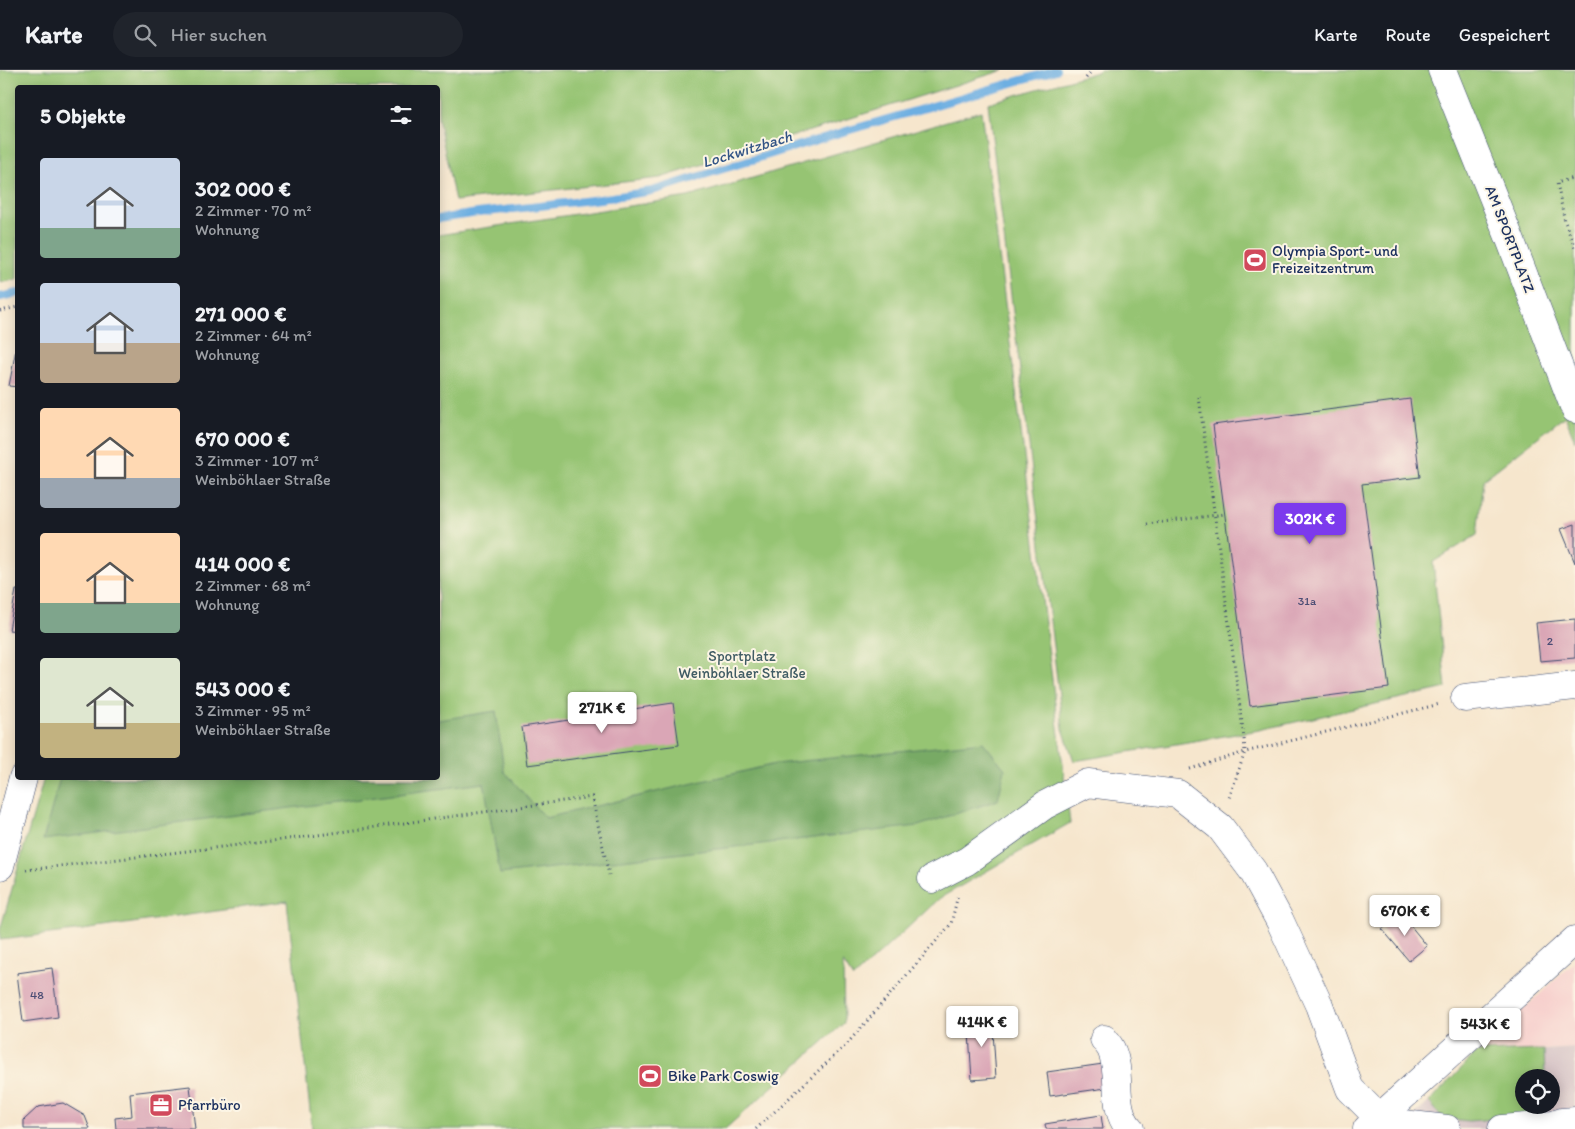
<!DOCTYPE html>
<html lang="de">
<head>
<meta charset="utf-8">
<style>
	body { margin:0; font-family:Itim,sans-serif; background:#20242c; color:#f1f3f6; height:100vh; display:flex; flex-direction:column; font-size:19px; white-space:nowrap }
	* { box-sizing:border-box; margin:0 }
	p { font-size:16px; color:#9ea1a6 }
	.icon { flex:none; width:28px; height:28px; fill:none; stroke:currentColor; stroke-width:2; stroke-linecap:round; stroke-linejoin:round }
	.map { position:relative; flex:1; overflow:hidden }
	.details { position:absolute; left:15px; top:15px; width:425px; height:695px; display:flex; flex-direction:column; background:#171b24; border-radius:5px; box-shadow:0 2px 12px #0003 }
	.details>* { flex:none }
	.controls { position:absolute; left:1515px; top:999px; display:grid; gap:10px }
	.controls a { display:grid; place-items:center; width:45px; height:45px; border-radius:50%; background:#171b24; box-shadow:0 2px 12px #0003; font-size:25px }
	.price { position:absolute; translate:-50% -42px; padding:0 11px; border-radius:5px; background:#fff; color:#222; font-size:16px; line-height:32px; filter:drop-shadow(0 1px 2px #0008) }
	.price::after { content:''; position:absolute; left:50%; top:30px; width:15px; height:11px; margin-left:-8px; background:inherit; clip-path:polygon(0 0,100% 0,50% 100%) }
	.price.active { background:#7c3aed; color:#fff }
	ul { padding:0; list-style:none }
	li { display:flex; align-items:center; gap:15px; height:125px; padding:0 25px }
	li span { display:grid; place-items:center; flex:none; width:140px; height:100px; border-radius:5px; color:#555 }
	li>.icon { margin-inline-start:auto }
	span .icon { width:60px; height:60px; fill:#fffc; stroke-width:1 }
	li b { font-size:21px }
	h2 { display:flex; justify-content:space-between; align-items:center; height:60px; padding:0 25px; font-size:21px }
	header { display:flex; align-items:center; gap:30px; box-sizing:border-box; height:70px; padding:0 25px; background:#171b24; border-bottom:1px solid #363941 }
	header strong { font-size:24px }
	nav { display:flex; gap:28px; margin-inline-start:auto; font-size:18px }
	.search { width:350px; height:45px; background:#20242c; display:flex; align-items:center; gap:12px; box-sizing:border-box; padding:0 18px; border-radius:28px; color:#9ea1a6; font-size:19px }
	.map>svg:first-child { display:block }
	.built { fill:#f7d0cd }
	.industrial { fill:#d2bec3 }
	.green { fill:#96c473; stroke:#587a68 }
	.forest { fill:#78aa65; stroke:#4a6c62 }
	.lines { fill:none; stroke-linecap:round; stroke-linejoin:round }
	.stream { stroke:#6dafe2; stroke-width:8 }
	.building { fill:#daa6b6 }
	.minor-casing { stroke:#3c4a6f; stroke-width:29 }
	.major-casing { stroke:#3c4a6f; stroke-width:29 }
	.path { stroke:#3c4a6f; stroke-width:3; stroke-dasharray:1 4; stroke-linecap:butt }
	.minor { stroke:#fff; stroke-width:28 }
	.major { stroke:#fff; stroke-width:28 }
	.labels { text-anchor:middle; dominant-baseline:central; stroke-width:4; stroke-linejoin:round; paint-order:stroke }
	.number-label { font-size:12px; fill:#4b4d74 }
	.street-label { font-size:15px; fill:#1b2f5e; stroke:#fcf5e5 }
	.poi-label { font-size:15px; fill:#1b2f5e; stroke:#fcf5e5; text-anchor:start }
	.park-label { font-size:15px; fill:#405c64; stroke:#fcf5e5 }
	.water-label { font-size:16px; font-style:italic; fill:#345586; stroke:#fcf5e5 }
</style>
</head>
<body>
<header>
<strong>Karte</strong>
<div class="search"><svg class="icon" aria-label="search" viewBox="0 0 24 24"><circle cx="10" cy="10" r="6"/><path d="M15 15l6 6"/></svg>Hier suchen</div>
<nav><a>Karte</a><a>Route</a><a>Gespeichert</a></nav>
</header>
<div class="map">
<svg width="1575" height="1059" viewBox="0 0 1575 1059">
	<rect width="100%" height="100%" fill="#fcf5e5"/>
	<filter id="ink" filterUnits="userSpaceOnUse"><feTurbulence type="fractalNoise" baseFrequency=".02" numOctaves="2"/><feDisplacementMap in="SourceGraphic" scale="10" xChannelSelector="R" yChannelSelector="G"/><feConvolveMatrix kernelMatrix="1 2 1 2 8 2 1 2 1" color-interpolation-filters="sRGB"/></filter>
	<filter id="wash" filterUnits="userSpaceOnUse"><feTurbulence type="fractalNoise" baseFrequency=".0096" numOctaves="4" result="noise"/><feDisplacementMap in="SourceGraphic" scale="20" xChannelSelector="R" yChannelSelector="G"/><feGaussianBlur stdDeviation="1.12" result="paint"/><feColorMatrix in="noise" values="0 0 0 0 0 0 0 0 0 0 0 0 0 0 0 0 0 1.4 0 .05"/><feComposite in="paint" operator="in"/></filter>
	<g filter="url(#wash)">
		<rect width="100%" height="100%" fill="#f6e6cd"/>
		<path class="built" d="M1575 892V978L1477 982Z"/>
		<path class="industrial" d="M1575 978V1059H1399L1429 1032 1444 1048 1468 1051 1539 1046 1544 1035H1551V1008L1545 1007 1544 980Z"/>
		<path class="green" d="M0 0H1004L660 108 455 131 438 48V18H18L17 209 0 213Z
			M1100 0H1575V371L1565 346 1483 410 1477 465 1433 492 1446 618 1260 660 1074 691 1063 659 988 33 1097 2Z
			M981 41 1070 753 940 828 853 908 843 892 844 953 725 1059H312L287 831 83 860 0 870V860L44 708H438V165L688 127Z
			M1544 980 1545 1007 1524 1008V1035H1544L1539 1046 1468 1051 1443 1048 1429 1032 1477 982Z"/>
		<path class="forest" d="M496 641 504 701 545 748 775 694 983 672 1005 699 998 730 918 756 500 804 484 713 43 770 60 708H438V650Z"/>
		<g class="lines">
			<path class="stream" d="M438 149 478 143 600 129 652 121 836 64 1056 0
				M0 227 18 223"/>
		</g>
		<g id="blocks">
			<path class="building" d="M17 274 18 275V317L9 316Z
				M1410 329 1420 407 1362 414 1389 618 1250 636 1213 355Z
				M1575 454V493L1561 459Z
				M16 520H18V561L9 560Z
				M1575 549V588L1540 591 1536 553Z
				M632 632 633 639 673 633 679 675 527 695 522 657 596 646 594 637Z
				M1401 844 1427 876 1409 891 1382 859Z
				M52 898 58 947 23 952 17 903Z
				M992 946 996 1008 972 1010 968 947Z
				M1103 994 1106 1018 1050 1026 1047 1002Z
				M190 1016 195 1059H116L115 1048 132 1046 130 1023Z
				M63 1033 85 1046 90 1059H24V1050L38 1037Z
				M1101 1045 1103 1059H1046L1045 1054Z"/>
		</g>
	</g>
	<g filter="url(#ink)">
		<use href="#blocks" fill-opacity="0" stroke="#3c4a6f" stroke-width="1"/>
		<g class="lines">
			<g class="minor-casing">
				<path id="minor" d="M1442 0 1510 169 1575 339
					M1465 628 1575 616
					M0 796 23 708
					M932 809 967 791 1045 735 1088 713 1178 724 1220 757 1253 801 1280 851 1319 935 1350 1019 1379 1048 1394 1053 1447 1059
					M1104 969C1106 972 1109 975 1111 979 1123 1004 1110 1037 1130 1059
					M1502 1059 1553 1055 1562 1052 1575 1051"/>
			</g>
			<g class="major-casing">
				<path id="major" d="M1367 1059 1575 870"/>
			</g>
			<path class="path" d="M1086 8 1092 0
				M1575 107 1557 113 1565 152 1575 178
				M0 241 18 237
				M1199 327 1244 668 1245 682 1228 731
				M1147 454 1225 444
				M1190 699 1245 682 1440 634
				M26 800 289 769 592 727 609 805
				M756 1059 847 974 951 854 958 825"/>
			<use href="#minor" class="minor"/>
			<use href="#major" class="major"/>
		</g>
	</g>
	<defs>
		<g id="stadium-square" transform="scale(1.25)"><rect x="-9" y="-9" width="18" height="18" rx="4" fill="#d1495b" stroke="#fcf5e5"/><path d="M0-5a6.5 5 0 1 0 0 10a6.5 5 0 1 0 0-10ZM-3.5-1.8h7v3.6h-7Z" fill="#fff"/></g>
		<g id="office-square" transform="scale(1.25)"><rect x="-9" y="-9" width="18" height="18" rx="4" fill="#d1495b" stroke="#fcf5e5"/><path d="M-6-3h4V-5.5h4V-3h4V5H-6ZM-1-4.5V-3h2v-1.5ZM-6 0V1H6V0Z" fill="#fff"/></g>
	</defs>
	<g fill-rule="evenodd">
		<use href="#stadium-square" x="1255" y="190"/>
		<use href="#stadium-square" x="650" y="1006"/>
		<use href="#office-square" x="161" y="1035"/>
	</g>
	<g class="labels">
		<g class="number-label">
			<text x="1307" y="531">31a</text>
			<text x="1550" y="571">2</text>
			<text x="37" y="925">48</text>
		</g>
		<g class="street-label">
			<text transform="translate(1510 169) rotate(69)">AM SPORTPLATZ</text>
		</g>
		<g class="poi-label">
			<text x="1272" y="181">Olympia Sport- und<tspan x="1272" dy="17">Freizeitzentrum</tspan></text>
			<text x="668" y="1006">Bike Park Coswig</text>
			<text x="178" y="1035">Pfarrbüro</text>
		</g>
		<g class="park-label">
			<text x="742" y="586">Sportplatz<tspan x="742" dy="17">Weinböhlaer Straße</tspan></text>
		</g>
		<g class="water-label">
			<text transform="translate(747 79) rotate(-17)">Lockwitzbach</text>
		</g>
	</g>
</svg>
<div class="controls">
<a><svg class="icon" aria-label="locate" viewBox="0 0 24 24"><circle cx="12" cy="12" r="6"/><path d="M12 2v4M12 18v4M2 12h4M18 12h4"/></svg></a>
</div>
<b class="price active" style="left:1310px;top:475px">302K €</b>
<b class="price" style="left:602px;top:664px">271K €</b>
<b class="price" style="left:1405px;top:867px">670K €</b>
<b class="price" style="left:982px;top:978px">414K €</b>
<b class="price" style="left:1485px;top:980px">543K €</b>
<section class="details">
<h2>5 Objekte<svg class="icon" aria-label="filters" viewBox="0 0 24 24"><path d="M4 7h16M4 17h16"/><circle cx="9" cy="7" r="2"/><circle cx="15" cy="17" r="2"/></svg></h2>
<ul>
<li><span style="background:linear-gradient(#c9d6e8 70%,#7fa58c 0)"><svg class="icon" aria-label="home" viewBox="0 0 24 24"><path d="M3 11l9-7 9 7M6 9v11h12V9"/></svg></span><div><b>302 000 €</b><p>2 Zimmer · 70 m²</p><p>Wohnung</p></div></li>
<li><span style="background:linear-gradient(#c9d6e8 60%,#b9a48a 0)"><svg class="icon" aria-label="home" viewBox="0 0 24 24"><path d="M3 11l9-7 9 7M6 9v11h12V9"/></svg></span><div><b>271 000 €</b><p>2 Zimmer · 64 m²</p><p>Wohnung</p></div></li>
<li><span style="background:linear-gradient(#ffd9b3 70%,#9aa5b1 0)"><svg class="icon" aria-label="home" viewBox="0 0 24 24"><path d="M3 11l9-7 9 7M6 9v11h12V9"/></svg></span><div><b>670 000 €</b><p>3 Zimmer · 107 m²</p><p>Weinböhlaer Straße</p></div></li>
<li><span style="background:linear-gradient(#ffd9b3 70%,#7fa58c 0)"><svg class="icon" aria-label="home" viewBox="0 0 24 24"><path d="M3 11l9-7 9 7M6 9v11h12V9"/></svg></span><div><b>414 000 €</b><p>2 Zimmer · 68 m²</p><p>Wohnung</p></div></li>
<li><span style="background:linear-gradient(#dfe7d0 65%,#c2b280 0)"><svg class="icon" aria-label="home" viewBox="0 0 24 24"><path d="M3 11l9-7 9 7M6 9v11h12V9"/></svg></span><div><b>543 000 €</b><p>3 Zimmer · 95 m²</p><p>Weinböhlaer Straße</p></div></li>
</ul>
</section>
</div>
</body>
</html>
